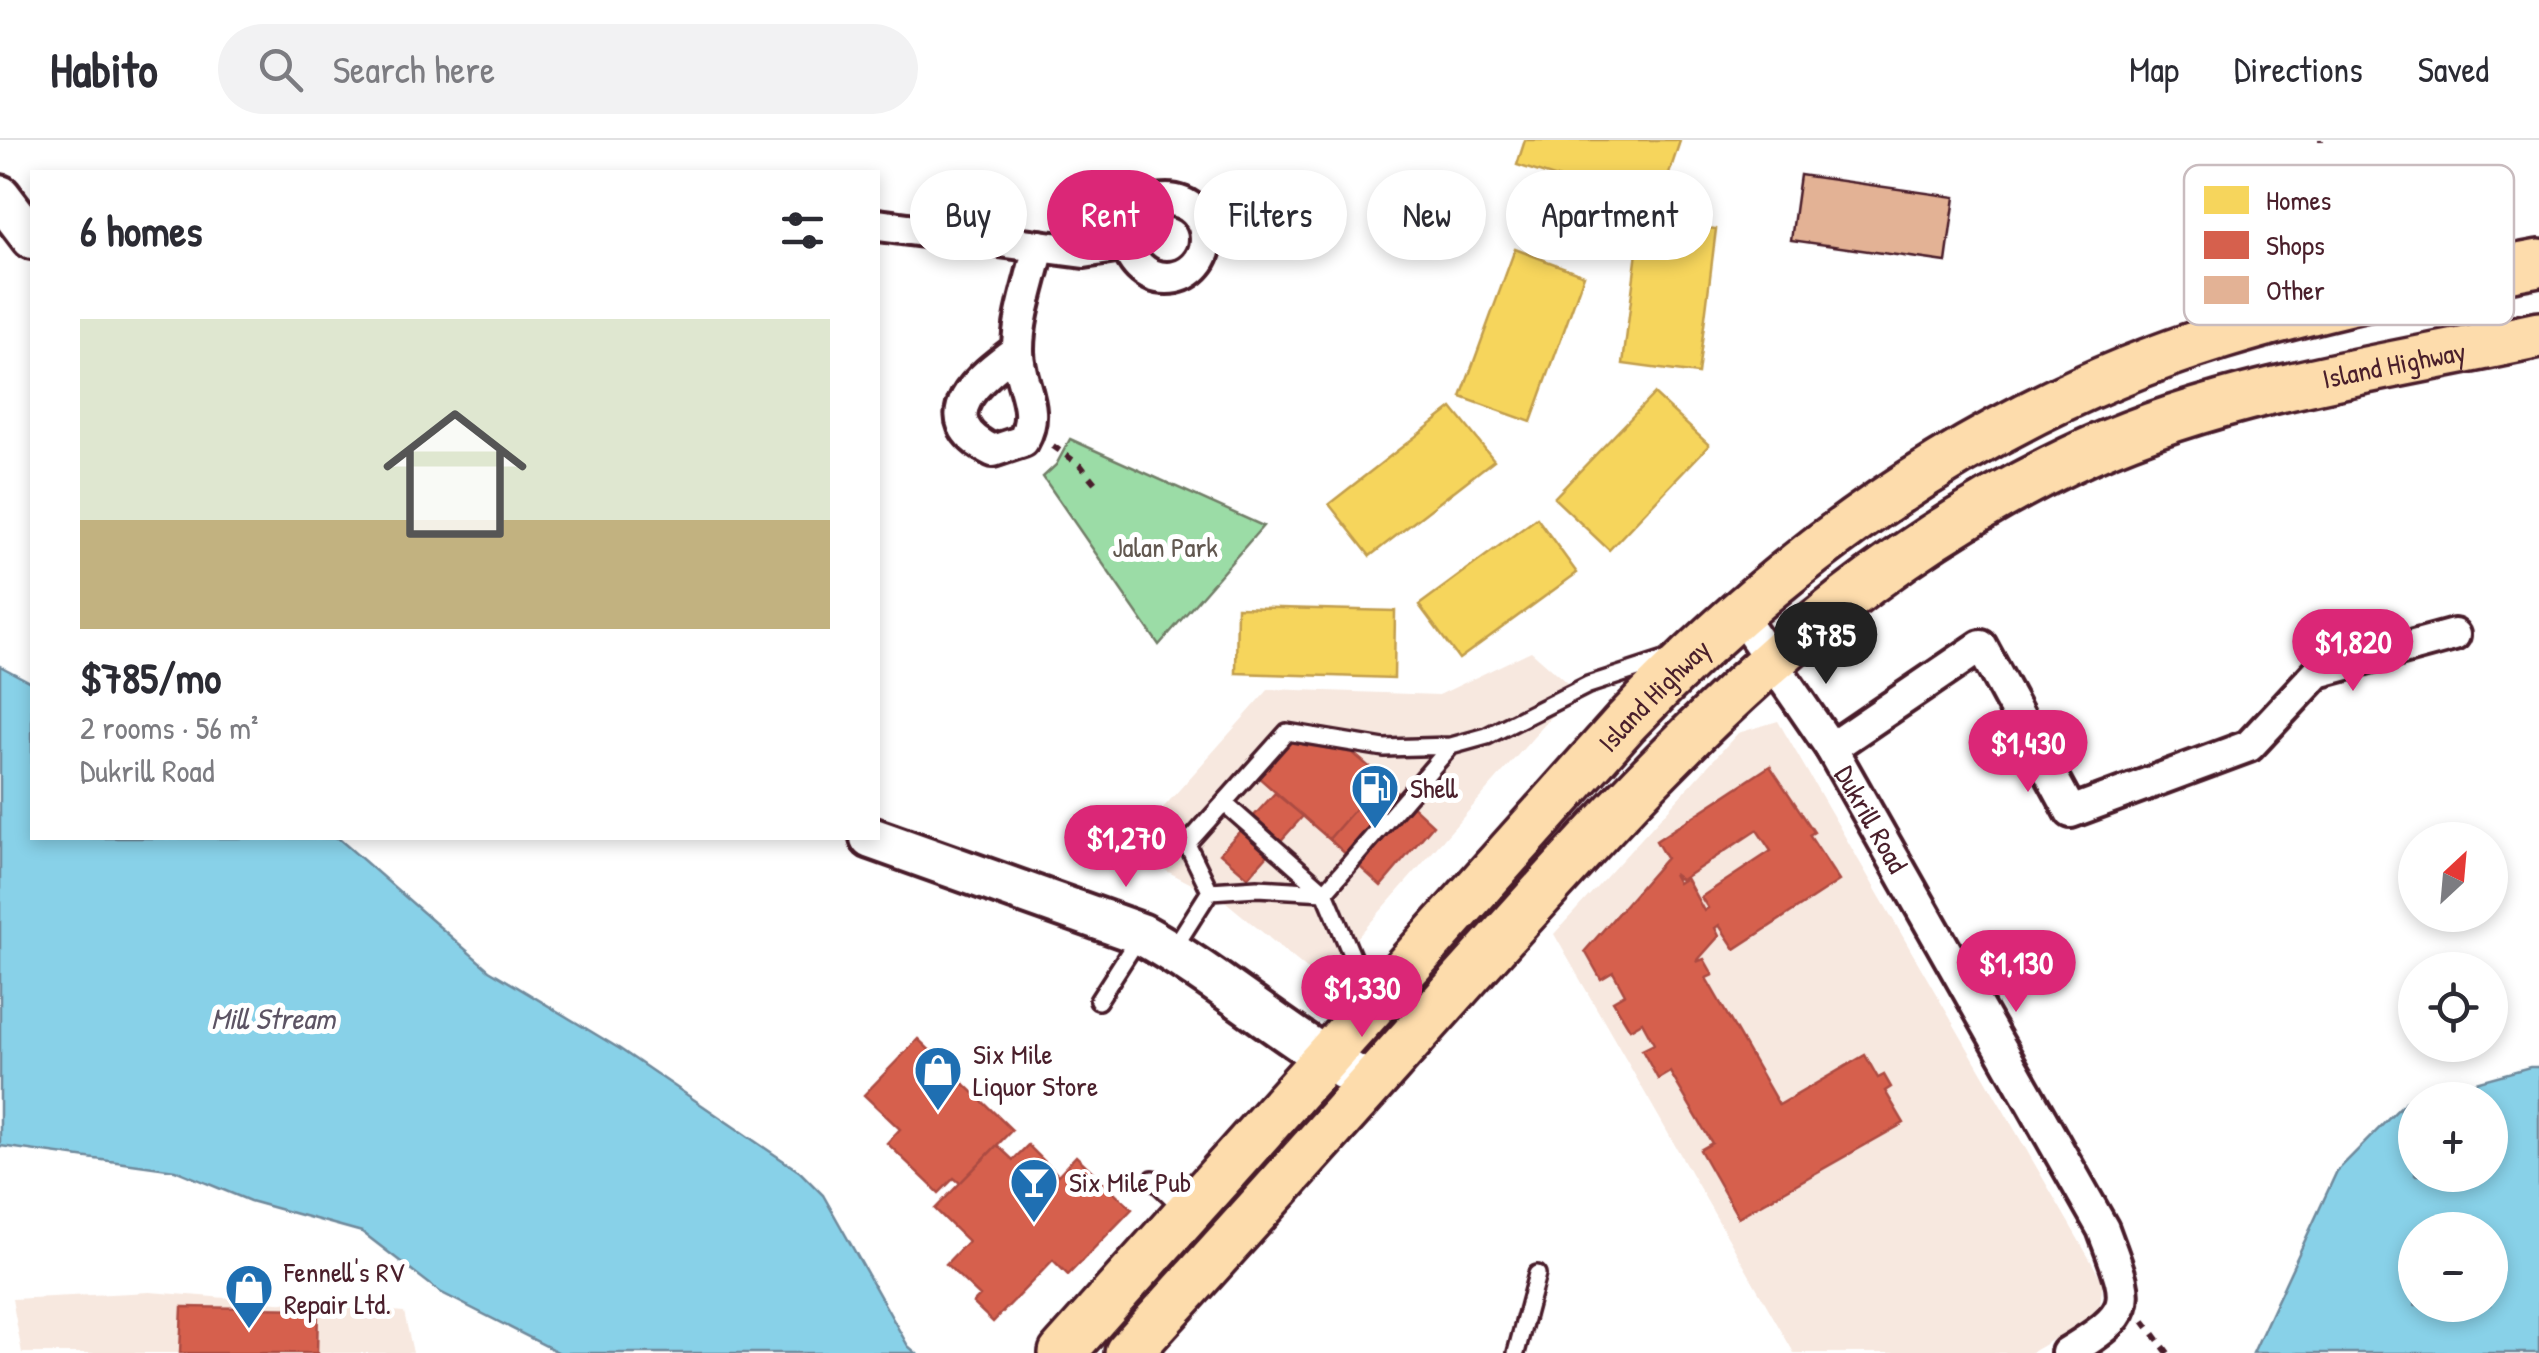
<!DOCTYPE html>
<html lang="en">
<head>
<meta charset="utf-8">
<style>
	body { margin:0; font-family:"Patrick Hand",sans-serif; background:#f2f2f3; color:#2b2b33; height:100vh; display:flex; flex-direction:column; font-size:38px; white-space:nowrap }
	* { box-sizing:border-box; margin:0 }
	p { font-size:32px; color:#7c7c81 }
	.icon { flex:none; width:55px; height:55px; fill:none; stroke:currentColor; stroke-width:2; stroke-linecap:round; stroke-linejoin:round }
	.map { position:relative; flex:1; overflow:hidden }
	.drawer { position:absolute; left:30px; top:30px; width:850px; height:670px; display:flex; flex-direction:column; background:#fff; border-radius:0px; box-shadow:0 5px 15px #0003 }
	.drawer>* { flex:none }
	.banner { position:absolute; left:910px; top:30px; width:950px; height:90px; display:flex; gap:20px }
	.needle { width:65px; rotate:26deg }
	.fabs { position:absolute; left:2398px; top:682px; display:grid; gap:20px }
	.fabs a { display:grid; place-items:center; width:110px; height:110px; border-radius:50%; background:#fff; box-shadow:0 5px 15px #0003; font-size:50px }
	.price { position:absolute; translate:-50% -85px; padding:0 22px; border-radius:35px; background:#db2777; color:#fff; font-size:32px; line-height:65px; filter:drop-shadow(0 2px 5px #0008) }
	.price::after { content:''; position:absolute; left:50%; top:60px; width:30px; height:22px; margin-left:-15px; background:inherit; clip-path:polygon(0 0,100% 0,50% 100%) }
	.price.current { background:#222; color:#fff }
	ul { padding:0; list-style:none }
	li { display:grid; align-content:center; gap:20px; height:530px; padding:0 50px }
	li+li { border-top:2px solid #e1e1e2 }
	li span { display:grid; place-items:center; height:310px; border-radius:0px; color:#555 }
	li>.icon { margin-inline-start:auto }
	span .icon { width:180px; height:180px; fill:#fffc; stroke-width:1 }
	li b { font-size:42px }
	h2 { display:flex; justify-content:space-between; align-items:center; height:120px; padding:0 50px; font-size:42px }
	.pill { padding:0 35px; border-radius:45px; background:#fff; box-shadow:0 5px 15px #0003; font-size:35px; line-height:90px }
	.pill.current { background:#db2777; color:#fff }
	header { display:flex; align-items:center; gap:60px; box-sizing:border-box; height:140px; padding:0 50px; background:#fff; border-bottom:2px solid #e1e1e2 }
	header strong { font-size:48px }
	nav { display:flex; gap:55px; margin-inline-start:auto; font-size:35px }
	.search { width:700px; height:90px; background:#f2f2f3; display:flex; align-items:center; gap:25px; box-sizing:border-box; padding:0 35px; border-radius:55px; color:#7c7c81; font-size:38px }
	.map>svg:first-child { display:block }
	.built { fill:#f7e8df }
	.green { fill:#9bdca6; stroke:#727e68; stroke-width:2.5 }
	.water { fill:#88d1e8; stroke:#6f8a9c; stroke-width:2.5; fill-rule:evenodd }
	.homes { fill:#f6d55c; stroke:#c29e4d; stroke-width:2.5 }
	.shops { fill:#d6604d; stroke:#ac4c43; stroke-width:2.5; fill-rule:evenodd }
	.building { fill:#e3b295; stroke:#4a1f2b; stroke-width:2.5 }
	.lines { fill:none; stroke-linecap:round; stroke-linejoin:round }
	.lane-casing { stroke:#4a1f2b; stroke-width:22 }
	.street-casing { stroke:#4a1f2b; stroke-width:38 }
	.secondary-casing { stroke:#4a1f2b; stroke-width:48 }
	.primary-casing { stroke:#4a1f2b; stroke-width:52 }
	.path { stroke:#4a1f2b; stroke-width:6; stroke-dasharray:8 8; stroke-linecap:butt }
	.lane { stroke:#fff; stroke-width:15 }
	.street { stroke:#fff; stroke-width:30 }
	.secondary { stroke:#fff; stroke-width:40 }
	.primary { stroke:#fddcac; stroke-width:45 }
	.labels { text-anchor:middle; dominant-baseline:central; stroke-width:10; stroke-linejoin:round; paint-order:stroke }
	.street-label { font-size:28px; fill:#4a1f2b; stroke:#fff }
	.park-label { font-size:28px; fill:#625850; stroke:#fff }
	.poi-label { font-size:28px; fill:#4a1f2b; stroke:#fff; text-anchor:start }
	.water-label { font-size:30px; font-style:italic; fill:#5d5464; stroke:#fff }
	.key { fill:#fff; stroke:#c9bcbf; stroke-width:2.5 }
	.key-label { font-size:28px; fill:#4a1f2b }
</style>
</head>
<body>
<header>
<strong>Habito</strong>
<div class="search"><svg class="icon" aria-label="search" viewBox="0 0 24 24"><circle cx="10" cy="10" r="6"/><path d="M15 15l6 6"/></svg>Search here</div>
<nav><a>Map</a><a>Directions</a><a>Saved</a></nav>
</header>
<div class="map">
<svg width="2539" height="1213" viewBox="0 0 2539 1213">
	<rect width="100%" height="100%" fill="#fff"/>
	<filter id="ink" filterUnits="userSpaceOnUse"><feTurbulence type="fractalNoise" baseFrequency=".01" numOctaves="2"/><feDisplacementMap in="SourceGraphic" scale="20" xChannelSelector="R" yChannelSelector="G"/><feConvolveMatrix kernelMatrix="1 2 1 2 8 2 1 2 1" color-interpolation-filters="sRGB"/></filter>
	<g filter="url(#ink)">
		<path class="built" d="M1531 511 1575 550 1320 840 1226 762 1159 727 1122 714 1269 549 1439 555Z
			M1778 581 2103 1142 2099 1173 2030 1213H1794L1554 794 1738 593Z
			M150 1152 404 1172 413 1213H22L12 1159Z"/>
		<path class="green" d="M1070 299 1263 386 1159 505 1043 337 1056 325Z"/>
		<path class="water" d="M0 526 32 543V698H338L489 830 620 909 800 1032 823 1055 908 1206 916 1213H560L440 1152 362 1092 250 1061 175 1030 0 1006Z
			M2530 927H2539V1213H2253L2337 1031 2406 961ZM2415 960H2490V1035H2415ZM2415 1090H2490V1165H2415Z"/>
		<path class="homes" d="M1525 0H1677L1680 1 1657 70 1517 25Z
			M1641 80 1716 89 1698 234 1623 224Z
			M1515 109 1584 135 1531 282 1461 257Z
			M1654 254 1709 305 1609 410 1554 358Z
			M1452 268 1494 320 1370 416 1329 364Z
			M1537 378 1577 433 1459 519 1419 465Z
			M1237 467 1395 471 1394 538 1236 533Z"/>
		<path class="shops" d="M1288 601 1353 613 1382 638 1329 699 1257 636Z
			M1770 626 1814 692 1809 695 1839 741 1735 809 1719 785 1715 788 1719 796 1696 822 1704 819 1713 835 1706 838 1779 965 1865 915 1878 938 1884 935 1891 947 1885 951 1904 983 1738 1077 1700 1010 1712 1003 1670 932 1658 939 1642 910 1654 904 1642 882 1630 889 1613 861 1625 854 1613 832 1601 839 1585 811 1666 718 1656 701ZM1757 690 1771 711 1701 757 1708 768 1704 771 1686 738 1678 743 1673 734 1681 740Z
			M1382 638 1433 685 1381 746 1329 699Z
			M1275 653 1303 676 1248 737 1220 713Z
			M918 899 1012 990 960 1043 954 1038 939 1053 887 1003 900 989 864 955Z
			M997 1005 1013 1020 1028 1005 1058 1035 1076 1016 1132 1069 1068 1135 1053 1120 993 1182 973 1163 980 1156 946 1124 968 1101 935 1069Z
			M182 1167 318 1169 317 1213H180Z"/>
		<path class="building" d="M1800 35 1955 57 1946 122 1791 100Z"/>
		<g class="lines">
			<g class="lane-casing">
				<path id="lane" d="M1224 663 1325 752
					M1210 751 1187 704 1287 592 1384 608 1451 606 1487 596 1588 545 1671 518
					M1210 751 1257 748 1325 752
					M1172 811 1210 751
					M1370 859 1325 752 1451 606
					M1098 861 1139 797
					M1153 1039 1186 1071
					M1516 1213 1537 1134"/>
			</g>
			<g class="street-casing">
				<g id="street">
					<circle cx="1167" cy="99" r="39"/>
					<path d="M878 85 1084 112 1128 105"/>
					<path d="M1017 210C981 237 926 278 993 311L1023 301C1042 267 1017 244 1018 209 1018 176 1032 139 1039 106"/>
					<path id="s1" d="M1737 471 1831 608 2103 1089C2130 1163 2139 1169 2067 1213"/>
					<path d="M1831 608 1981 506 2071 672 2249 606 2318 532 2454 495"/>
				</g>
			</g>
			<g class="secondary-casing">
				<path id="secondary" d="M0 56 32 98
					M871 698 1141 794C1221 838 1289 901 1371 944"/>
			</g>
			<g class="primary-casing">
				<g id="primary">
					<path id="s2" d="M1062 1213 1626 582C1792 408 1990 268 2222 196 2326 164 2432 143 2539 123"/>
					<path id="s3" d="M1128 1213C1252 1078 1373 941 1496 804 1671 609 1829 436 2070 320 2214 250 2384 229 2539 195"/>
				</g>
			</g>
			<path class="path" d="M2321 0V2
				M1053 306 1081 326 1099 348
				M2144 1181 2168 1213"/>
			<use href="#lane" class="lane"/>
			<use href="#street" class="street"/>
			<use href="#secondary" class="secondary"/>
			<use href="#primary" class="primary"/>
		</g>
	</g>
	<defs>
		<g id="fuel-pin" transform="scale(2.5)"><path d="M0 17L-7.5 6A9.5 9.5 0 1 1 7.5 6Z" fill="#1f6fb2" stroke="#fff"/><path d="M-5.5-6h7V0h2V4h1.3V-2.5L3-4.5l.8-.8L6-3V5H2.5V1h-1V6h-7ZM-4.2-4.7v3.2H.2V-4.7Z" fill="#fff"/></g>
		<g id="shop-pin" transform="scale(2.5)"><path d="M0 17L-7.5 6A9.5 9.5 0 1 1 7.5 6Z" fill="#1f6fb2" stroke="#fff"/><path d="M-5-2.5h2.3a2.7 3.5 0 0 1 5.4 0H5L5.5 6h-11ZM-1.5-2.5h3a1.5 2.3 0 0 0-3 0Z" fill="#fff"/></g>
		<g id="bar-pin" transform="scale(2.5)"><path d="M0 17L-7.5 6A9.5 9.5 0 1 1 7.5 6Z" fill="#1f6fb2" stroke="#fff"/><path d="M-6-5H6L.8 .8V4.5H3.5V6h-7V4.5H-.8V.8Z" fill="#fff"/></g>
	</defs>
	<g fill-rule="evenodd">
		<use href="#fuel-pin" x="1375" y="648"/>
		<use href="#shop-pin" x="938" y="930"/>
		<use href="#bar-pin" x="1034" y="1042"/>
		<use href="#shop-pin" x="249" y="1148"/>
	</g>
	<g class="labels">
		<g class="street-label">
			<text stroke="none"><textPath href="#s3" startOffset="1645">Island Highway</textPath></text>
			<text stroke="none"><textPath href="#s2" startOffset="885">Island Highway</textPath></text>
			<text stroke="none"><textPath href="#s1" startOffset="248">Dukrill Road</textPath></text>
		</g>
		<g class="park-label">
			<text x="1165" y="407">Jalan Park</text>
		</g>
		<g class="poi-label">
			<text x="1410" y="648">Shell</text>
			<text x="973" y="914">Six Mile<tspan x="973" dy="32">Liquor Store</tspan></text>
			<text x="1069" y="1042">Six Mile Pub</text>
			<text x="284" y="1132">Fennell's RV<tspan x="284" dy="32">Repair Ltd.</tspan></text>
		</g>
		<g class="water-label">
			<text x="273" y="878">Mill Stream</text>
		</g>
	</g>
	<rect x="2184" y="25" width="330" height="160" rx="15" class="key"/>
	<rect x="2204" y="46" width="45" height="28" fill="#f6d55c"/>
	<rect x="2204" y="91" width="45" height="28" fill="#d6604d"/>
	<rect x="2204" y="136" width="45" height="28" fill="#e3b295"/>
	<g class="key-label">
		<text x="2266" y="70">Homes</text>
		<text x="2266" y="115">Shops</text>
		<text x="2266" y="160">Other</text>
	</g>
</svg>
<div class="fabs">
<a><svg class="needle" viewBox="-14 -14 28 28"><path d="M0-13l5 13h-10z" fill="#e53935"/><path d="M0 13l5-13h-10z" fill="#7c7c81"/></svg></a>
<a><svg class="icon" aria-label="locate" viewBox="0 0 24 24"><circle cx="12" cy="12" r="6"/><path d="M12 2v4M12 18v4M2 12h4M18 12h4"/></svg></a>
<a>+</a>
<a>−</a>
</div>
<b class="price current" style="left:1826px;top:547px">$785</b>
<b class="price" style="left:2353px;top:554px">$1,820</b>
<b class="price" style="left:2028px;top:655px">$1,430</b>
<b class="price" style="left:1126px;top:750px">$1,270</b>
<b class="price" style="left:2016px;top:875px">$1,130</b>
<b class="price" style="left:1362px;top:900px">$1,330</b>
<div class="banner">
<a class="pill">Buy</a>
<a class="pill current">Rent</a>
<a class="pill">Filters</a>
<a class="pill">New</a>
<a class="pill">Apartment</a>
</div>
<section class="drawer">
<h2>6 homes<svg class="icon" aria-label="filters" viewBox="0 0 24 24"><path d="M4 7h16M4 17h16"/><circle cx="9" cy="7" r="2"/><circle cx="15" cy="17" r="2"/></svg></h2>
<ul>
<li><span style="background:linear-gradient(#dfe7d0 65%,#c2b280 0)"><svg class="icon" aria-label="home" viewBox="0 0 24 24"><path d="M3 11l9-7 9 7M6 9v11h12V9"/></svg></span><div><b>$785/mo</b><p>2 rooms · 56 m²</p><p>Dukrill Road</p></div></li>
</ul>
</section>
</div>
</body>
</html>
